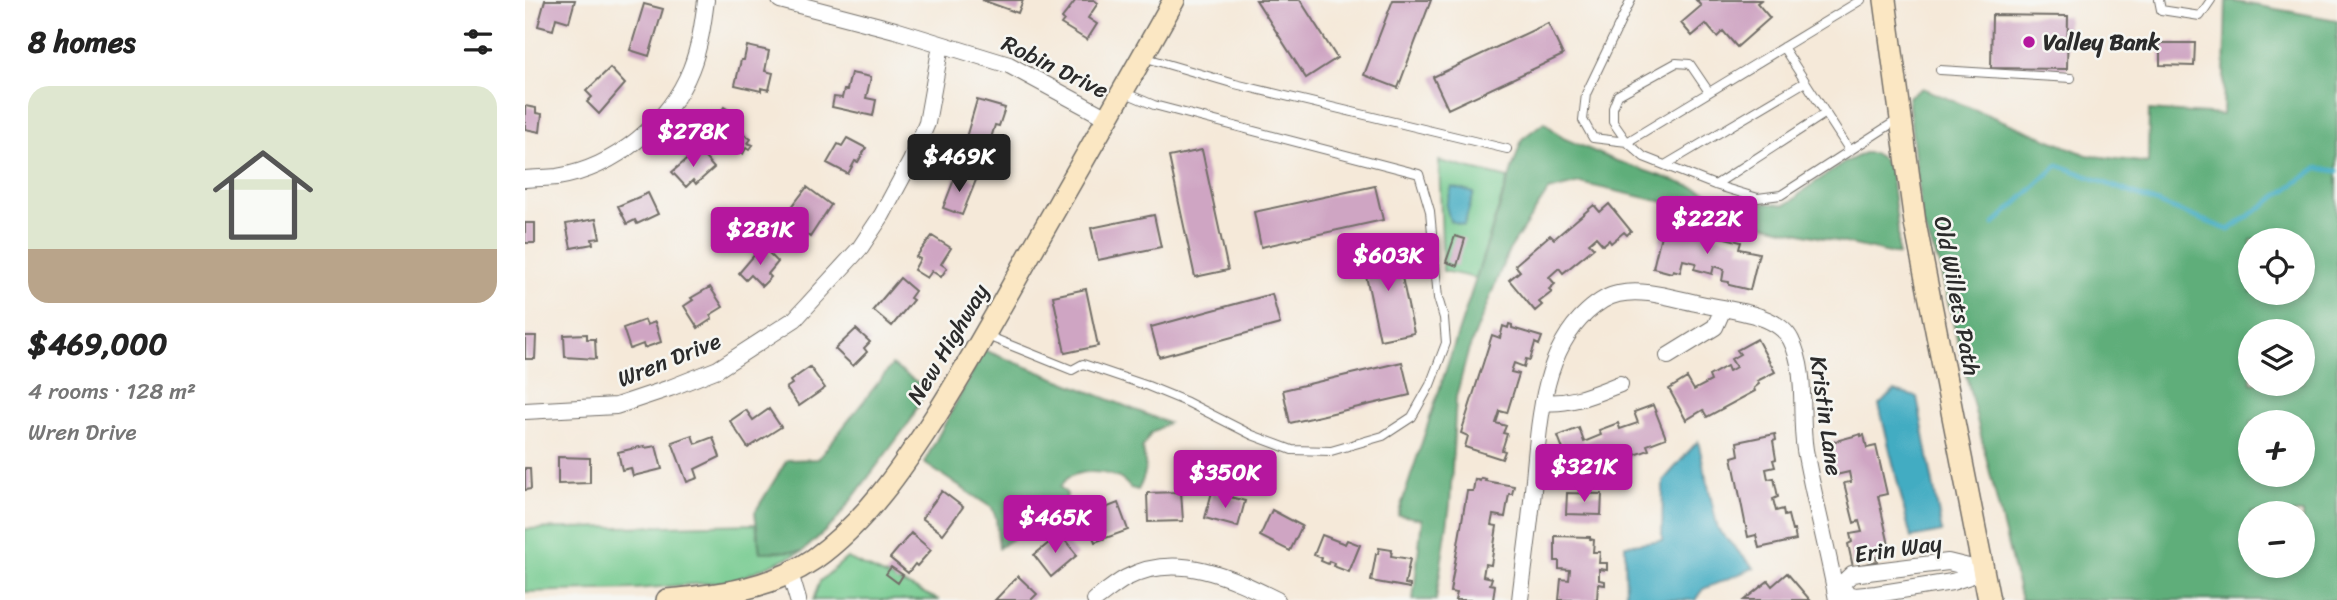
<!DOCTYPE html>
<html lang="en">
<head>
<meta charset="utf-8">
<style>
	body { margin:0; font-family:Sriracha,sans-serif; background:#f6f6f6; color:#222; height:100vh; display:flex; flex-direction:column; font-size:26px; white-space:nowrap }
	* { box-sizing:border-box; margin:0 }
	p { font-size:23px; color:#767676 }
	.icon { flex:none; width:38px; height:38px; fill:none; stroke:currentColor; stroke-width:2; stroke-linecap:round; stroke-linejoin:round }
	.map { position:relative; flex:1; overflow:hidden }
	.drawer { display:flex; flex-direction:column; background:#fff; width:525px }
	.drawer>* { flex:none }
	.fabs { position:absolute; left:1713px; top:228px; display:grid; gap:14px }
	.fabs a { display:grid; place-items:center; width:77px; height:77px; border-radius:50%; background:#fff; box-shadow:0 4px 10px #0003; font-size:35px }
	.price { position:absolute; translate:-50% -60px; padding:0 16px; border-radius:7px; background:#b5179e; color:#fff; font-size:23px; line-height:46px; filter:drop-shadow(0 2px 4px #0008) }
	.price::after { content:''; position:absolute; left:50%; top:42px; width:21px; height:16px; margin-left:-10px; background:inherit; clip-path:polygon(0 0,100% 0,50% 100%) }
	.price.selected { background:#222; color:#fff }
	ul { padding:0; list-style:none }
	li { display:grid; align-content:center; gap:14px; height:371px; padding:0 28px }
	li span { display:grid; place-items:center; height:217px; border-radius:21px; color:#555 }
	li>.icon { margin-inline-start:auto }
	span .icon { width:126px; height:126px; fill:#fffc; stroke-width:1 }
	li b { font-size:30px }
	h2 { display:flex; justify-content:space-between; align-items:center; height:84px; padding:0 28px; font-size:30px }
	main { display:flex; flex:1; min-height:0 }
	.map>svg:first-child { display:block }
	.green { fill:#74ca8f; stroke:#507a5d; stroke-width:2 }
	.forest { fill:#5fae7a; stroke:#456c52; stroke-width:2; fill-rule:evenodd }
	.water { fill:#43acc2; stroke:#376c76; stroke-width:2 }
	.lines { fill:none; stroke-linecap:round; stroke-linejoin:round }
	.stream { stroke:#43acc2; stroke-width:5 }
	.building { fill:#cfa5c3 }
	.lane-casing { stroke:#726e68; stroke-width:10 }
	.street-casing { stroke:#726e68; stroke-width:18 }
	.secondary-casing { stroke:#726e68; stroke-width:24 }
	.lane { stroke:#fff; stroke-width:8 }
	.street { stroke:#fff; stroke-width:16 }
	.secondary { stroke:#fbe7c3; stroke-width:21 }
	.poi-dot { fill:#b5179e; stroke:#f6f6f2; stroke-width:2.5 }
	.labels { text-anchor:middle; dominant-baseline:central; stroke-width:5; stroke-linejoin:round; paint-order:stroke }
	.poi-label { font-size:23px; font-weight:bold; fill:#2b2b2b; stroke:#f6f6f2; text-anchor:start }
	.street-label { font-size:23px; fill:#2b2b2b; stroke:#f6f6f2 }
</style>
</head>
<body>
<main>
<section class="drawer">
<h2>8 homes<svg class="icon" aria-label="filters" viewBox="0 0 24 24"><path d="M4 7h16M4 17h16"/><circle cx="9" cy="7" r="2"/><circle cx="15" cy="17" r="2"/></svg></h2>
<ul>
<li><span style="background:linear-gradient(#dfe7d0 75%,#b9a48a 0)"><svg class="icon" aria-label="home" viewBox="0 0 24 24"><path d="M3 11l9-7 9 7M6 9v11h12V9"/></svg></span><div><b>$469,000</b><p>4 rooms · 128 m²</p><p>Wren Drive</p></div></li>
</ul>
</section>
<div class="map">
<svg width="1812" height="600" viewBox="0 0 1812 600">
	<rect width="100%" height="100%" fill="#f6f6f2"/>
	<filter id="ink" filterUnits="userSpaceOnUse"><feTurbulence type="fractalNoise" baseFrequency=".0143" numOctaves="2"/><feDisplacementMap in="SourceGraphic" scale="14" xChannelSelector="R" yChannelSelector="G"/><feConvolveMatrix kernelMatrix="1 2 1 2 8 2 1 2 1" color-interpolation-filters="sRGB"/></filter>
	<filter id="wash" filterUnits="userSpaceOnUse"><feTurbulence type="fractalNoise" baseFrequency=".00686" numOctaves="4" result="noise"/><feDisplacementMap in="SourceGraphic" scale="28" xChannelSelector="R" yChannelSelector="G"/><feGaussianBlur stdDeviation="1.57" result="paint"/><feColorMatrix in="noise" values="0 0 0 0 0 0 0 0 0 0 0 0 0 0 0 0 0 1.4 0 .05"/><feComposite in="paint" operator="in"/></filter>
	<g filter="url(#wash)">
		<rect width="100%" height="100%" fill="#f5e9d9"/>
		<path class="green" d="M914 161 983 178 951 278 918 271Z
			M231 524 235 552 278 551 208 581 110 589 0 592V529Z
			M322 558 414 600H288L295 581Z"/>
		<path class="forest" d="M1701 0 1812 20V600H1496L1414 264 1397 222 1383 97 1397 88 1562 155 1623 163 1624 110 1698 115ZM1726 240H1778V292H1726ZM1726 331H1778V383H1726ZM1726 422H1778V474H1726ZM1726 513H1778V565H1726Z
			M1019 122 1038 138 1089 160 1205 200 1259 205 1270 199 1279 190 1319 163 1339 153H1348L1358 159 1366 174 1373 231V255L1055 183 1023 191 983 252 943 352 931 397 925 505 911 600H888L897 519 873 515 997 139Z
			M459 350 643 423 626 433 617 448C622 465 622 474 613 490L605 488C595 472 560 467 543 478 540 480 538 484 535 487L542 494 540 509C519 525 494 531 474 548L471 518 467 508 399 463Z
			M367 365 401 388 386 420 309 523 278 551 235 552 230 512 262 460 293 459Z"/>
		<path class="water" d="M927 187 949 193 939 225 925 221 921 206Z
			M1369 391 1392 397 1417 532 1386 538 1354 405Z
			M1173 441 1193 530 1229 568 1178 589 1170 600H1101L1100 545 1137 540 1138 481Z"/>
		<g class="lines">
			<path class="stream" d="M1469 224 1533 165 1704 230 1792 168 1812 171"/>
		</g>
		<g id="blocks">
			<path class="building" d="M20 0H50L44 22 31 18 28 30 13 26Z
				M457 0H498L493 13Z
				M551 0H569L573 3 563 18 572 24 562 40 536 24 539 20 537 18Z
				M731 0H775L812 58 781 78Z
				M868 0H906L873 88 839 75Z
				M1171 0H1236L1232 3 1245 18 1212 47 1198 31 1192 37 1181 24 1167 36 1156 23 1176 6Z
				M119 4 138 9 124 56 105 50Z
				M1467 15 1543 16 1542 69 1466 68Z
				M1023 23 1038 55 923 109 908 77Z
				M1635 43H1670L1669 66 1635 65Z
				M222 46 244 51 240 71 248 73 244 90 236 88V91L210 85 216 60H219Z
				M85 68 100 84 74 114 62 102 67 97 61 91Z
				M326 73 346 77 341 98 351 100 348 116 307 107 309 97 317 98 319 90H322Z
				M452 100 480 108 474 126 470 125 460 158 437 151Z
				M0 106 11 108V113L17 114 15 132 0 129Z
				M199 107 216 118 212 125 215 128 211 135 213 136 215 132 226 139 223 143 228 145 224 150 221 148 218 154 184 133Z
				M322 138 341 148 333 162 330 161 323 174 302 163 313 144 317 146Z
				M173 150 189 168 171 184 168 180 161 187 147 172Z
				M677 150 703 270 670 277 644 157Z
				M432 172 451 180 437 215 418 208Z
				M850 186 858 220 736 247 729 212Z
				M282 187 306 205 285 237 259 217Z
				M123 193 133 214 112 224 110 220 102 224 93 206Z
				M1084 204 1106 231 1102 235 1099 232 1086 243 1084 240 1078 245 1071 237 1064 243 1069 248 1038 273 1034 268 1024 277 1030 284 1024 289 1027 292 1014 302 1017 305 1010 311 984 280 995 271 990 265 1025 235 1029 239 1069 205 1075 212Z
				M629 215 636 247 573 260 566 228Z
				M71 219 75 238 67 239 68 244 46 248 41 224Z
				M0 223H10V243H0Z
				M1160 228 1216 242 1214 249 1234 253 1225 290 1204 285V282L1197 281 1199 269 1189 266 1187 274 1169 269 1171 263 1158 260 1155 272 1148 270 1147 273 1128 268 1137 231 1156 235Z
				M407 236 426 248 416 264 422 268 416 277 407 271 402 278 389 270 395 259 391 257Z
				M930 236 940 239 932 266 921 262Z
				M870 245 889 333 855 340 836 253Z
				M237 246 253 262 243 274 246 277 237 286 226 275 221 280 214 273Z
				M375 278 390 291 385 298 388 300 367 326 348 310Z
				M185 287 198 307 185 315 187 319 173 328 159 306 168 300 166 298Z
				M561 289 573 346 540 353 528 296Z
				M747 294 755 324 634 357 626 327Z
				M120 320 122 325 130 322 136 342 119 348 118 344 105 349 98 328Z
				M984 324 987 325V328L1017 337 1014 345 1010 343 1005 360 1001 359 999 367 989 363 986 372 994 374 982 413 975 411 971 423 981 426 978 433 982 434 977 450 980 451 977 459 940 447 943 436 936 433 967 335 975 338 978 326 983 328Z
				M331 329 345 342 339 348 342 352 328 366 310 349Z
				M62 334V339H70L71 359 40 357 39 335Z
				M0 336H11L10 359H0Z
				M1232 339 1250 372 1232 381 1234 384 1229 388 1230 391 1182 417 1178 410 1161 420 1144 389 1162 378 1169 390 1186 381 1184 376 1202 366 1204 371 1211 367 1206 359 1215 354 1212 350Z
				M877 362 885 395 765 423 758 390Z
				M285 367 300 388 274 406 261 388 267 384 265 381Z
				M1128 405 1141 438 1122 445 1124 450 1066 471 1063 463 1046 470 1033 436 1054 428 1059 442 1076 435 1074 430 1093 423 1095 429 1113 423 1109 412Z
				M244 409 256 427 223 448 205 421 221 410 228 420Z
				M1250 434 1251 440 1248 441 1251 459 1248 460 1250 467 1241 469 1243 479 1249 478 1253 497 1248 499 1251 511 1258 509 1259 516 1263 515 1267 531 1269 530 1271 540 1234 548 1231 535 1223 537 1207 457 1214 455 1212 442Z
				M1336 434V436L1339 435 1342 448 1351 446 1362 494 1353 496 1364 545 1357 547 1359 555 1351 557 1352 561 1328 567 1323 544 1327 542 1325 534 1337 532 1334 521 1329 523 1319 483 1326 482 1324 472 1311 475 1306 451 1302 453 1300 444Z
				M167 435 170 444 188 437 195 457 170 469 173 478 162 482 147 442Z
				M119 446 120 448 131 446 137 469 108 476 106 468 97 470 93 452Z
				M33 457 65 458V483L33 484Z
				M0 468H5L6 489 0 490Z
				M956 478 961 479 960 481 989 486 987 494H984L980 517 968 515 966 525 972 526 966 565 960 564 958 576 967 578 965 584 970 585 968 600H930L932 593 925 592 942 491H948L950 479 955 481Z
				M417 491 438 507 418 534 397 518Z
				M656 492 658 521 623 522 622 493Z
				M687 492 720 501 713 527 680 518Z
				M1042 493 1077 494 1076 515 1041 514Z
				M593 503 603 530 570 542 560 516Z
				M747 510 777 526 765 551 735 536Z
				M386 533 406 550 392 566 390 564 383 573 365 558Z
				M535 534 552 555 526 577 509 555Z
				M797 535 820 544 822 540 835 545 824 572 808 566 809 563 804 561 803 564 796 561 797 558 789 555Z
				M1030 536 1065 537V539L1069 540 1068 552H1075L1074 563H1082V570L1074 569V580L1080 581V585L1073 584 1072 600H1034L1036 579 1044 580 1045 570 1034 569V561H1030Z
				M854 548 867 550 866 556 885 559 880 584 885 585V588L846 581 851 554H853Z
				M366 567 378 575 373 583 361 574Z
				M1262 573 1285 600H1219L1243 581 1247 586Z
				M493 576 512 594 506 600H470Z"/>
		</g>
	</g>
	<g filter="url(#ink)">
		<use href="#blocks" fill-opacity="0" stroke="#726e68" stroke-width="2"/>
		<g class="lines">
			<g class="lane-casing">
				<path id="lane" d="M1106 0 1061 94 1058 120 1068 138 1102 142 1336 0
					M1634 0 1636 10 1675 16 1686 0
					M1258 47 1325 151
					M618 57 710 84 982 149
					M1415 70 1546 78
					M1184 92 1165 64 1151 63 1093 95 1088 108V122L1102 142 1119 157 1190 185 1233 198 1256 195 1374 119
					M1140 165 1280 82
					M1190 185 1301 113
					M460 335 547 370 558 364 623 386 662 402 727 435 767 450 806 451 858 436 887 417 905 385 921 343 919 318 913 298 905 211 894 174 629 105 598 92"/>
			</g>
			<g class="street-casing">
				<path id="street" d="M255 0 370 30 484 65 582 118
					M0 179C11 178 22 178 32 177 90 168 145 122 166 69 175 46 178 23 181 0
					M1143 356 1190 327 1198 309
					M1018 402C1046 405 1069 394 1095 384
					M0 411 91 406 145 388 193 369 270 319 335 248 357 215 386 161 402 123 416 45
					M265 573 273 600
					M1310 590 1327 574 1423 562 1460 571
					M1310 590 1330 596 1351 594 1427 582 1460 571
					M570 600C580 593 590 584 601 578 652 551 706 577 752 600
					M995 600C999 563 1005 526 1008 490 1014 431 1015 354 1062 312 1071 304 1081 296 1093 294 1118 288 1147 298 1171 303 1200 310 1252 312 1266 340 1283 374 1274 414 1280 450 1289 500 1303 550 1312 600"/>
			</g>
			<g class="secondary-casing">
				<path id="secondary" d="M1360 0 1390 223 1464 600
					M142 600C193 595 246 589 289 559 341 522 378 467 412 414 445 362 475 308 505 254 553 169 602 85 649 0"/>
			</g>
			<use href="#lane" class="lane"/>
			<use href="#street" class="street"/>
			<use href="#secondary" class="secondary"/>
		</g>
	</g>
	<circle class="poi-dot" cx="1504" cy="42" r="7"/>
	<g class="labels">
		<g class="poi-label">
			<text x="1518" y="42">Valley Bank</text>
		</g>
		<g class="street-label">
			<text transform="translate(530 67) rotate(26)">Robin Drive</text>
			<text transform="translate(1432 296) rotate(79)">Old Willets Path</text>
			<text transform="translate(423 344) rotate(-59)">New Highway</text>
			<text transform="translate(144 360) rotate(-22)">Wren Drive</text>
			<text transform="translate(1301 416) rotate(82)">Kristin Lane</text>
			<text transform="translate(1373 549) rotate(-8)">Erin Way</text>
		</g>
	</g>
</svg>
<div class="fabs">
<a><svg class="icon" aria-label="locate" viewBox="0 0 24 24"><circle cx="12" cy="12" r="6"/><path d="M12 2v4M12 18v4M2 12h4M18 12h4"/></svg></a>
<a><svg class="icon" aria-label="layers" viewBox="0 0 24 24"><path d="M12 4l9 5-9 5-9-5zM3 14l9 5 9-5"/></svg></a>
<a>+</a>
<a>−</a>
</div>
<b class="price" style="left:168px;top:169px">$278K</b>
<b class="price selected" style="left:434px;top:194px">$469K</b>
<b class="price" style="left:1182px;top:256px">$222K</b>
<b class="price" style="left:235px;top:267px">$281K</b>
<b class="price" style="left:863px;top:293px">$603K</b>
<b class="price" style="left:1059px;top:504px">$321K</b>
<b class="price" style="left:700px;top:510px">$350K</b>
<b class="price" style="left:530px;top:555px">$465K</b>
</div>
</main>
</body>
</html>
